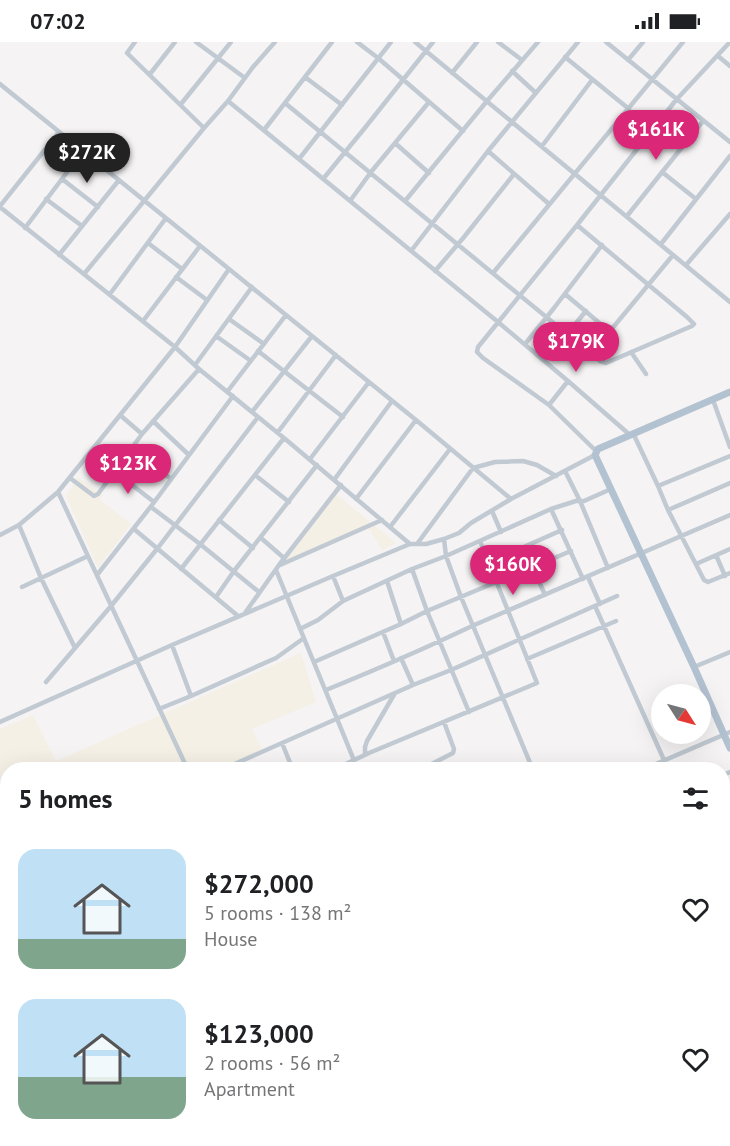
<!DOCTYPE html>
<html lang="en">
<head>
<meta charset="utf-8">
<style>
	body { margin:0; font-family:"PT Sans",sans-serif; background:#f6f6f6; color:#202124; height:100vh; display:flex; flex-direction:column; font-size:22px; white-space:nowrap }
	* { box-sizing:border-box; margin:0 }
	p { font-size:20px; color:#757577 }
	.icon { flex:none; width:33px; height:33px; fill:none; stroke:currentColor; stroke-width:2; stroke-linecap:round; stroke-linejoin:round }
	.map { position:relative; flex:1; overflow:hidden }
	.side { position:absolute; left:0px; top:720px; width:730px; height:384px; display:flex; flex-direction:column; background:#fff; border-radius:24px 24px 0 0; box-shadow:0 6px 24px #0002 }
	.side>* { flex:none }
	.needle { width:39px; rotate:126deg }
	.controls { position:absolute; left:651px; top:642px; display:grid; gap:12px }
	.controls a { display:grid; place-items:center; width:60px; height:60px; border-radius:50%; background:#fff; box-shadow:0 6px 24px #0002; font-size:30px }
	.price { position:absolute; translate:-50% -51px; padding:0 14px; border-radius:21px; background:#db2777; color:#fff; font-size:20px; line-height:39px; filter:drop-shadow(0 2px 3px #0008) }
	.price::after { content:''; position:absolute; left:50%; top:36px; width:18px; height:14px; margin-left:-9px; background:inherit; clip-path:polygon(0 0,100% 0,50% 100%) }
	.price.current { background:#222; color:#fff }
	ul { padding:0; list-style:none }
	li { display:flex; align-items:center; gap:18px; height:150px; padding:0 18px }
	li span { display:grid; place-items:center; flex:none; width:168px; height:120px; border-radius:18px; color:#555 }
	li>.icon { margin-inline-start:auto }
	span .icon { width:72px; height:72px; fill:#fffc; stroke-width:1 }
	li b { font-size:26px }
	h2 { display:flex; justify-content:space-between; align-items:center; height:72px; padding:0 18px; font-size:26px }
	.status { display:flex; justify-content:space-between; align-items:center; height:42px; padding:0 30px; background:#fff; direction:ltr }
	.status svg { height:16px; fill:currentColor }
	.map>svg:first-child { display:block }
	.sand { fill:#f5f0e5 }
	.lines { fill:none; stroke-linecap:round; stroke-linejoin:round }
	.minor { stroke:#c1cad2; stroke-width:4.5 }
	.primary { stroke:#b3c2d1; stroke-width:7 }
</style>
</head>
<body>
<div class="status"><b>07:02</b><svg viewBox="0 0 49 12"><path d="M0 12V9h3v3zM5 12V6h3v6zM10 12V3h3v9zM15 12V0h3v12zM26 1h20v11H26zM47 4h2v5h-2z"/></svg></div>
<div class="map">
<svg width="730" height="1104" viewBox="0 0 730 1104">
	<rect width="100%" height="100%" fill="#f5f3f3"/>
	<path class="sand" d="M78 435 103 453 100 458 131 482 98 526 66 454Z
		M336 452 396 501 382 508 367 483 284 520Z
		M301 611 316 660 252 687 262 707 219 727 8 728 7 750 0 735V687L33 673 56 719Z"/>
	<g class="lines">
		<path class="minor" d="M135 0 127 11 204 86
			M196 0 245 36
			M357 0 378 16 463 89
			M415 0 730 260
			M498 0 522 18
			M606 0 730 100
			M718 14 730 24
			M565 15 629 67
			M628 18 643 0
			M512 29 536 51
			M452 31 477 0
			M150 32 175 0
			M305 35 342 63
			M0 42 416 378 511 457
			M228 59 498 280 568 339 549 363 596 409
			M285 61 600 319 606 321 692 284 694 282 687 275 577 183
			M181 62 231 0
			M264 88 332 0
			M395 101 429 131
			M542 104 592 38
			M488 109 549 162
			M299 117 391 0
			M662 130 696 157
			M62 137 98 165
			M323 137 364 87 433 0
			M46 157 82 184
			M350 159 371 130 429 60
			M405 159 487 59 538 0
			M0 164 59 90
			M0 165 175 305 199 327 284 396 410 502
			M627 174 703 79
			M25 186 83 109
			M148 201 182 227
			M661 202 730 114
			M411 209 488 109 578 0
			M59 213 119 138
			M686 223 730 172
			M435 229 464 195 514 132
			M493 231 683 0
			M84 232 204 86 228 59 253 25 275 0
			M176 235 207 258
			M110 252 166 176
			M565 252 609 289
			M229 277 264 302
			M143 279 200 204
			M567 292 586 269
			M216 294 251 319
			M525 302 554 266 602 203
			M258 309 343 375
			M631 310 646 332
			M591 312 673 213
			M195 323 252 245
			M568 339 630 393
			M227 350 286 273
			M713 358 730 405
			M549 363 483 316 477 310 478 305 577 183 676 58 730 0
			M252 370 312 294
			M120 373 142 392
			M153 379 189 413
			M278 390 336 313
			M633 391 658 444
			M132 406 171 437
			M730 414 658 444 668 468 704 538 708 540 730 531
			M310 417 369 340
			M114 429 154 460
			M565 429 580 459 608 526
			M255 433 289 460
			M70 436 94 454 98 452 142 392 199 327
			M334 438 392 359
			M58 450 188 728
			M356 457 416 378
			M151 465 200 502 259 550
			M551 467 583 537
			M668 468 730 441
			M492 469 501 490
			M219 478 253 506
			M19 483 41 536 75 606
			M390 485 450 407
			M134 487 238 574
			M0 493 19 483 58 450 175 305 229 227
			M261 496 284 516
			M444 497 446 514 461 555 533 728
			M417 502 473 426 495 420 523 419 537 423 556 434
			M716 513 725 534
			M488 521 562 488
			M696 522 730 507
			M280 523 382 478
			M533 526 545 553
			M181 527 284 396
			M412 527 427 569 469 670
			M276 528 358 728
			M97 533 152 463 233 354
			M333 534 343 559
			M588 535 600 562
			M387 539 401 582
			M22 545 88 514
			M216 555 234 529 317 423
			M595 564 664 718
			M245 571 279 523 341 443
			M300 587 318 578 343 559 412 527 446 514 551 467 576 459H584L611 447
			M383 590 394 619
			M172 603 191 654
			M401 616 413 643 451 628 617 554
			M527 617 616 579
			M314 620 401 582 427 569 571 509
			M694 625 730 610
			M46 640 111 564 157 507 258 375
			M326 648C375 628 424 607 472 584L730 473
			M159 667 191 654 276 616 304 596
			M0 680 172 603 333 534 410 502H426L444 497 459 491 471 481 511 457 595 413
			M282 701 293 728
			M365 713V705L367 699 395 651 413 643
			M221 728 395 651
			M333 728 369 711 537 641 480 499
			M420 728 453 711 454 707 444 680
			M518 728 530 722
			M642 728 730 690
			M723 733 730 730
			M0 753 8 768
			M723 770 730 767
			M723 815 730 812
			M723 853 730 850
			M723 929 730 926
			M723 992 730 989
			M167 1096 171 1104
			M360 1096 364 1104
			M400 1096 403 1104
			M511 1096 515 1104
			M650 1096 654 1104
			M695 1096 698 1104
			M407 1104 425 1096
			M726 1104 730 1096"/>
		<path class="primary" d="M730 350 598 407 595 413 694 625 730 706"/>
	</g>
</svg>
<div class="controls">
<a><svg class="needle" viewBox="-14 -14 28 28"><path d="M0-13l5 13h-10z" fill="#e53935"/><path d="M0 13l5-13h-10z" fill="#757577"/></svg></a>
</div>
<b class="price" style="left:656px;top:119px">$161K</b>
<b class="price current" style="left:87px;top:142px">$272K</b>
<b class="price" style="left:576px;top:331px">$179K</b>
<b class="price" style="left:128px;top:453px">$123K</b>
<b class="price" style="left:513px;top:554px">$160K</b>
<section class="side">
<h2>5 homes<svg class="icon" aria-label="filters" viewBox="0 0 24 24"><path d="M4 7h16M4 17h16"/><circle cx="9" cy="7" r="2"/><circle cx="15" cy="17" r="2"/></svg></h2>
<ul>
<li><span style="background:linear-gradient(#bfe0f5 75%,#7fa58c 0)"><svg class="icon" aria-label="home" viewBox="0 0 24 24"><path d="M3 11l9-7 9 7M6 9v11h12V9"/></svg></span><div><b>$272,000</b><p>5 rooms · 138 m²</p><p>House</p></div><svg class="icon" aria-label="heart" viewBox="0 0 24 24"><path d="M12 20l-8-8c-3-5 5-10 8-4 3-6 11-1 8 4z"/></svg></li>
<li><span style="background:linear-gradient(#bfe0f5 65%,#7fa58c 0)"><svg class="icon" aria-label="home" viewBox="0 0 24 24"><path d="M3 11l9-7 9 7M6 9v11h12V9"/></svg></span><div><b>$123,000</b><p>2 rooms · 56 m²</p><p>Apartment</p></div><svg class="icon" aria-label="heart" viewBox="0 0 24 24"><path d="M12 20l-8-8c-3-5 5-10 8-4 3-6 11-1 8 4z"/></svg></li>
</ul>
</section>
</div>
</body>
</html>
